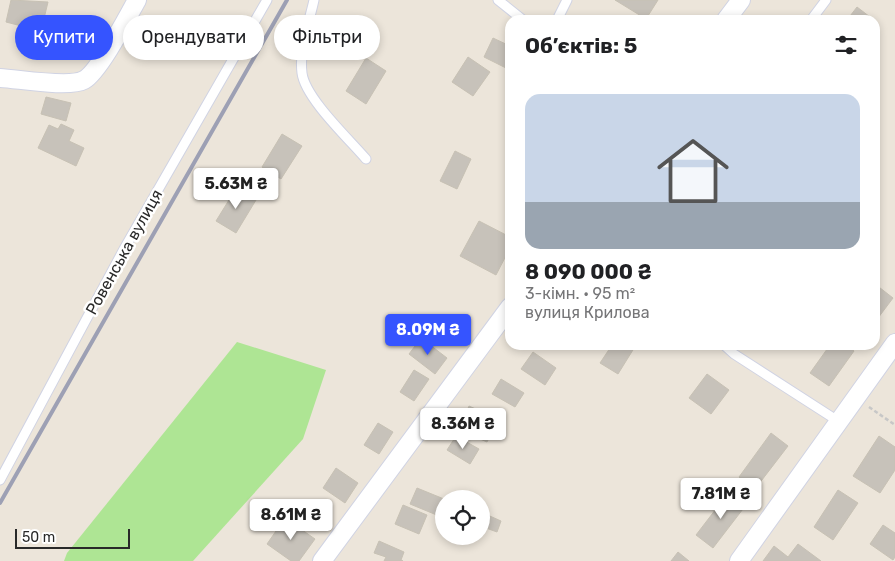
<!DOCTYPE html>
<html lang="uk">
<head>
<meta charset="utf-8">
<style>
	body { margin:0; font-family:Rubik,sans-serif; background:#f6f6f6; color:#202124; height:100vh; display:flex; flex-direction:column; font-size:19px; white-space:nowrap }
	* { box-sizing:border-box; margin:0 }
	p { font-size:16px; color:#757577 }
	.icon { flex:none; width:28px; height:28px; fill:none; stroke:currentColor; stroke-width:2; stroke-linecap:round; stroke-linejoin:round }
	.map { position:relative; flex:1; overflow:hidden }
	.side { position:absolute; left:505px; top:15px; width:375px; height:335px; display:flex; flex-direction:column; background:#fff; border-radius:15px; box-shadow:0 2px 8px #0003 }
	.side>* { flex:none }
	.banner { position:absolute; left:15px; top:15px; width:415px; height:45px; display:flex; gap:10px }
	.buttons { position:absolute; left:435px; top:490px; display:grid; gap:10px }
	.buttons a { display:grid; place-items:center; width:55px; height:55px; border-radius:50%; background:#fff; box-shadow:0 2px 8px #0003; font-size:25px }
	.scale { position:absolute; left:15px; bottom:12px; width:115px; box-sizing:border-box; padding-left:5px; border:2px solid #292929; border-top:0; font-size:14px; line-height:18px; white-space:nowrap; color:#292929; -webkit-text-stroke:4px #fff; paint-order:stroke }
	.price { position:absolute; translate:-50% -42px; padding:0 11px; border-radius:5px; background:#fff; color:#222; font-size:16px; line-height:32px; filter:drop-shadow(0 1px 2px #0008) }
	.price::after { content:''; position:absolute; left:50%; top:30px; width:15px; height:11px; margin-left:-8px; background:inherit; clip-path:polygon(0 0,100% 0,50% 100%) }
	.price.on { background:#3554ff; color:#fff }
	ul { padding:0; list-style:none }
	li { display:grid; align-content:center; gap:10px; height:265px; padding:0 20px }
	li span { display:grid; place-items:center; height:155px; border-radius:15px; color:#555 }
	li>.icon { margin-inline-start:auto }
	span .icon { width:90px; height:90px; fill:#fffc; stroke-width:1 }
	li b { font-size:21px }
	h2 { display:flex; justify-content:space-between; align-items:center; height:60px; padding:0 20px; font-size:21px }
	.pill { padding:0 18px; border-radius:22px; background:#fff; box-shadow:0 2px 8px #0003; font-size:18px; line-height:45px }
	.pill.on { background:#3554ff; color:#fff }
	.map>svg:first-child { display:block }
	.green { fill:#aee594 }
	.building { fill:#c7c2ba; stroke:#c7c1b4 }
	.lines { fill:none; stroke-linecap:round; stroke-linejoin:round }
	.lane-casing { stroke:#d0d3e3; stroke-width:11 }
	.street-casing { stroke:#d0d3e3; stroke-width:20 }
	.path { stroke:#c7c7c7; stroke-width:2.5; stroke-dasharray:4 2.5; stroke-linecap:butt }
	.lane { stroke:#fff; stroke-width:9 }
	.street { stroke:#fff; stroke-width:18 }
	.rail { stroke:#9da0b4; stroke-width:4 }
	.labels { text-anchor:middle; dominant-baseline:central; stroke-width:5; stroke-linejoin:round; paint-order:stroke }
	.street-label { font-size:16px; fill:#292929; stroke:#fff }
</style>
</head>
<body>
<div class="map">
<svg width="895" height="561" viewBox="0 0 895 561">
	<rect width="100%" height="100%" fill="#ece5da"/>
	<path class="green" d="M237 342 326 370 303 439 193 561H64L67 553Z"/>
	<path class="building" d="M11 0 48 2 41 31 6 22Z
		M615 0H658L646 19Z
		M857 7 874 20H847Z
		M493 38 510 46V70L484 57Z
		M468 57 490 72 473 96 452 82Z
		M366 58 386 71 366 104 346 91Z
		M46 97 71 103 66 121 41 114Z
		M61 124 74 130 69 141 84 148 76 166 38 148 49 125 58 129Z
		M282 134 302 146 281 179 262 167Z
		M455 151 471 159 457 189 440 181Z
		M237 187 256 200 236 233 216 221Z
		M479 221 510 237V248L496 275 460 256Z
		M875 284 893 298 875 322Z
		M421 338 447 358 435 374 409 354Z
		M612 345H636L618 374 600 363Z
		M830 345H846L854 351 829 386 810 373Z
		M533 352 556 368 545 385 521 369Z
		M414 370 429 379 414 401 400 392Z
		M707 374 729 390 711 414 689 398Z
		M501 379 524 393 515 407 492 394Z
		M469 406 498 419 487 442 459 430Z
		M378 423 393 432 379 454 364 445Z
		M771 433 788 446 755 489 739 477Z
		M456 436 479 449 470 464 447 450Z
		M879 436 895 447V470L880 493 853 476Z
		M336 468 358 483 345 503 323 488Z
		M417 488 444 499V518L410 504Z
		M838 490 858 503 833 540 814 527Z
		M729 492 746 505 713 548 696 535Z
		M403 505 427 515 419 534 395 524Z
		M483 513 501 521 497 532 486 528 481 534Z
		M285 518 315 539 299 561H291L267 544Z
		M883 525 895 533V557L893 560 870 544Z
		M379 541 404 552 401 560 403 561H384L386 557 374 553Z
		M798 544 821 561H763L774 546 788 557Z
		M678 552 689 561H671Z"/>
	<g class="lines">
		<g class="lane-casing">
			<path id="lane" d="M314 0C309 23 299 49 302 73 305 98 349 139 366 159
				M498 0 523 20
				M557 20 567 0
				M811 20 826 0
				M724 345 734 354 838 421
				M0 480 124 249 267 0"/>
		</g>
		<g class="street-casing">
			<path id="street" d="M726 20 741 0
				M0 78C19 79 69 88 84 80 99 72 128 16 137 0
				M322 561 510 307
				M739 561 895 343"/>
		</g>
		<path class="path" d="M869 407 895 425"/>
		<use href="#lane" class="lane"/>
		<use href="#street" class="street"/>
		<path class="rail" d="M0 503 287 0"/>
	</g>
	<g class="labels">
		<g class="street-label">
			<text transform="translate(124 252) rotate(-61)">Ровенська вулиця</text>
		</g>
	</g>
</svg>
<div class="buttons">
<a><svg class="icon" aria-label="locate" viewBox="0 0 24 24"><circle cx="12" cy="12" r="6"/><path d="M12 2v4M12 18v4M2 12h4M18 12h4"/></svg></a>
</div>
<div class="scale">50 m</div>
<b class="price" style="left:236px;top:210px">5.63M ₴</b>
<b class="price on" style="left:428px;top:356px">8.09M ₴</b>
<b class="price" style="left:463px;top:450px">8.36M ₴</b>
<b class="price" style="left:721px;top:520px">7.81M ₴</b>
<b class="price" style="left:291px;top:541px">8.61M ₴</b>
<div class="banner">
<a class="pill on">Купити</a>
<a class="pill">Орендувати</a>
<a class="pill">Фільтри</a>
</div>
<section class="side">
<h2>Об’єктів: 5<svg class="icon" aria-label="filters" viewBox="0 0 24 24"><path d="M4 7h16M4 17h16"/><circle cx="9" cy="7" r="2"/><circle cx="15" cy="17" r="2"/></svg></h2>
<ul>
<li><span style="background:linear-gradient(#c9d6e8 70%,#9aa5b1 0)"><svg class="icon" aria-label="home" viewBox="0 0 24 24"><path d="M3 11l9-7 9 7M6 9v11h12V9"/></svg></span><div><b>8 090 000 ₴</b><p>3-кімн. · 95 m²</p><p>вулиця Крилова</p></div></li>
</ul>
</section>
</div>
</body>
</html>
